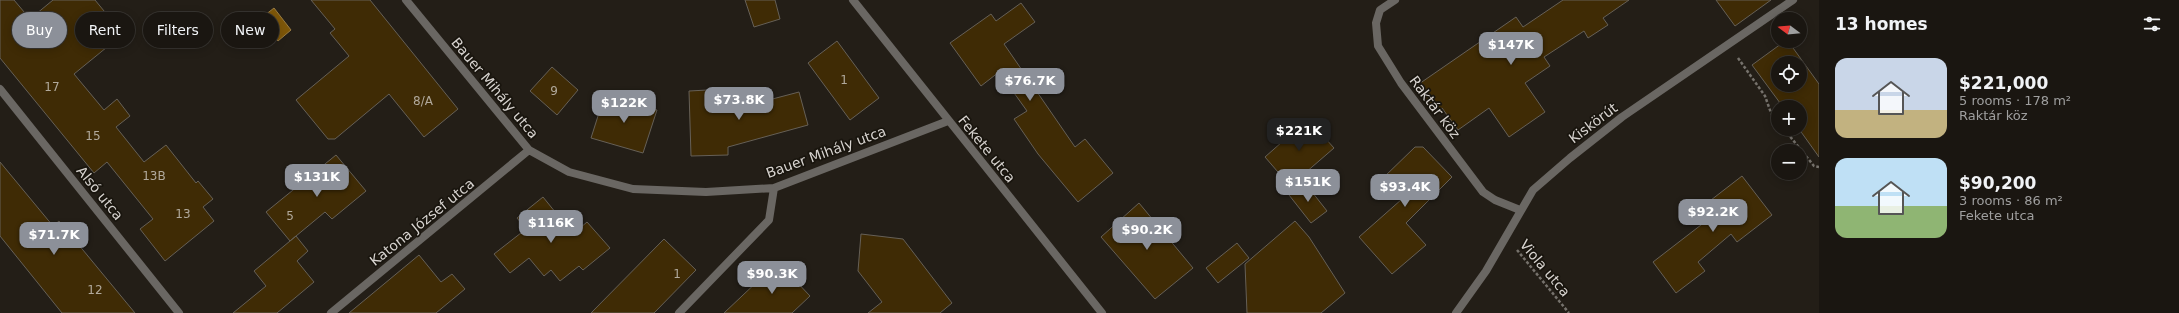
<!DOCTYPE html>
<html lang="en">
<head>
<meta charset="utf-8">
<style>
	body { margin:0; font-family:"DejaVu Sans",sans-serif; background:#27231f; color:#f1f3f6; height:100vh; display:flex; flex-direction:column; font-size:15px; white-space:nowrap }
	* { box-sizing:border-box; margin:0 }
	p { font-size:13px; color:#9f9f9f }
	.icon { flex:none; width:22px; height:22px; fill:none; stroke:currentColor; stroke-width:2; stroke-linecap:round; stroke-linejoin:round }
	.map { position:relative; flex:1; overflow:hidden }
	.drawer { display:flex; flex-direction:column; background:#1a1611; width:360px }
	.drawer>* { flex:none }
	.guide { position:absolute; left:12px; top:12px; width:380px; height:36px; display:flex; gap:8px }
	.needle { width:26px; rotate:286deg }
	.buttons { position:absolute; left:1771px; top:12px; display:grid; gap:8px }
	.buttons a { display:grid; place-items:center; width:36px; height:36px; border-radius:50%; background:#1a1611; box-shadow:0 2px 10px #0003,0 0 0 1px #383531; font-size:20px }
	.price { position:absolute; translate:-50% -34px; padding:0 9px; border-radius:8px; background:#8c9099; color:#fff; font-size:13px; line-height:26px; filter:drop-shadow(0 1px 2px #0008) }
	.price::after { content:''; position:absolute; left:50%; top:24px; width:12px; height:9px; margin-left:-6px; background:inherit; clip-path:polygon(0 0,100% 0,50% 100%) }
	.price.selected { background:#222; color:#fff }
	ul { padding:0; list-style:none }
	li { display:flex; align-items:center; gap:12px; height:100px; padding:0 16px }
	li span { display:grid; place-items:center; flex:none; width:112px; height:80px; border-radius:12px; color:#555 }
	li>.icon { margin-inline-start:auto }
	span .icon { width:48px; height:48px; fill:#fffc; stroke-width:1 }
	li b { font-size:17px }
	h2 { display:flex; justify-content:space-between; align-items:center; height:48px; padding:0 16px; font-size:17px }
	.chip { padding:0 14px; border-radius:18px; background:#1a1611; box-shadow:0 2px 10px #0003,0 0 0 1px #383531; font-size:14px; line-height:36px }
	.chip.selected { background:#8c9099; color:#fff }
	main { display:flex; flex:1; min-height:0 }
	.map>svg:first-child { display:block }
	.water { fill:#7e5709; stroke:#997c44 }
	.building { fill:#3f2b05; stroke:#666057; fill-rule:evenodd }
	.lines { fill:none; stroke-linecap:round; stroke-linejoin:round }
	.path { stroke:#76726c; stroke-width:2.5; stroke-dasharray:3 2; stroke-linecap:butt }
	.street { stroke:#6a6763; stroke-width:8 }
	.labels { text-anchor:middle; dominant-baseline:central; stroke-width:3.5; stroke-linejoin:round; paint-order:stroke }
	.number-label { font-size:12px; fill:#b1a99c }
	.street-label { font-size:14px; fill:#d7d3cf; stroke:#19150e }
</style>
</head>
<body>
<main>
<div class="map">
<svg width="1819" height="313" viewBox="0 0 1819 313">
	<rect width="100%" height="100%" fill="#231e17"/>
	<path class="water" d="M274 8 291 30 278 41 260 19Z"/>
	<path class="building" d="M0 0H14L30 19 53 0H95L123 34 74 74 104 110 117 99 130 116 116 127 144 162 166 145 196 183 198 181 213 199 203 207 214 221 165 261 140 229 153 219 107 162 94 173 0 58Z
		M311 0H370L458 109 424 137 389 94 335 139H328L296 100 349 56 330 33 335 29Z
		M745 0H775L780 19 754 27Z
		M1563 0H1629L1603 18 1608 25 1588 38 1584 31 1544 57 1550 66 1525 83 1545 112 1509 137 1489 108 1458 130 1442 108 1435 113 1416 86 1516 17 1523 27Z
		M1716 0H1771L1735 26Z
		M1021 3 1035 22 1004 44 1075 147 1085 139 1113 173 1078 202 1038 154 1014 119 1027 111 999 72 981 86 950 43 991 14 996 21Z
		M837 41 879 98 850 120 808 63Z
		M1785 41H1788L1819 84V157L1799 129 1800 107H1783L1752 65ZM1778 63H1800V85H1778Z
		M552 67 578 90 557 115 530 91Z
		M726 89 727 111 799 92 808 125 728 147V155L691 156 689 91Z
		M605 94 657 110 643 153 591 138Z
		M1308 119 1334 148 1290 186 1265 157Z
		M1415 147H1423L1452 177 1406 223 1426 245 1392 274 1359 237 1402 199 1382 179Z
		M336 155 366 191 332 219 325 212 290 241 266 212Z
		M0 162 53 226 59 221 135 313H62L0 236Z
		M1742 176 1772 215 1737 242 1731 234 1698 262 1705 271 1676 293 1653 262 1710 218 1702 207Z
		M1305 183 1327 211 1311 223 1289 195Z
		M543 197 573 234 587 222 610 248 583 270 579 266 560 281 551 270 544 276 529 258 510 273 494 254 526 229 517 218Z
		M1139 203 1193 268 1155 299 1101 237Z
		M1295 221 1309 237 1345 293 1321 313H1247L1245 264Z
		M861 234 903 239 952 303 940 313H868L882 302 858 271Z
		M296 236 308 251 297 261 314 282 277 313H233L266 286 254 271Z
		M664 239 696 270 654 313H591Z
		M1237 243 1249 258 1218 283 1206 268Z
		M419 255 441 282 452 274 465 289 436 313H349Z
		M778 262 810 296 792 313H724Z"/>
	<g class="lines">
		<path class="path" d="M1738 58 1765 96 1771 113 1778 121
			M1784 129 1814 166 1819 167
			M1517 250 1569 313"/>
		<path class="street" d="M406 0 529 150 569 172 633 189 706 192 774 188 948 121
			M853 0 1102 313
			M1395 0 1380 10 1376 23 1378 46 1401 83 1483 192 1495 200 1520 210
			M0 89 179 313
			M331 313 529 150
			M679 313 769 220 774 188
			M1456 313 1486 271 1533 190 1570 158 1622 117 1793 0"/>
	</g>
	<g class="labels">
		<g class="number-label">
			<text x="844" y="80">1</text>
			<text x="52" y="87">17</text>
			<text x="554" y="91">9</text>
			<text x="423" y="101">8/A</text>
			<text x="93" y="136">15</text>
			<text x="154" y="176">13B</text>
			<text x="183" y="214">13</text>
			<text x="290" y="216">5</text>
			<text x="677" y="274">1</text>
			<text x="95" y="290">12</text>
		</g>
		<g class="street-label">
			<text transform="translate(495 88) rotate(50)">Bauer Mihály utca</text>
			<text transform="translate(1435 107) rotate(53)">Raktár köz</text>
			<text transform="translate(1593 123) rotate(-37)">Kiskörút</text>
			<text transform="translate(987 149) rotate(51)">Fekete utca</text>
			<text transform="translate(826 152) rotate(-20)">Bauer Mihály utca</text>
			<text transform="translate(100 193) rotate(51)">Alsó utca</text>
			<text transform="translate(422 222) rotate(-39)">Katona József utca</text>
			<text transform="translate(1545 268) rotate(50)">Viola utca</text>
		</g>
	</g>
</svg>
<div class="buttons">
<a><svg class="needle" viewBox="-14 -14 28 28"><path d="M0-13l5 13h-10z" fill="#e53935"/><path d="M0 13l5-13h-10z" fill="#9f9f9f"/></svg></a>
<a><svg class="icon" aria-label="locate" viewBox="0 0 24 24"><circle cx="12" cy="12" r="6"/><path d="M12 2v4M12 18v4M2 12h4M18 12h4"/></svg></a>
<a>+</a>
<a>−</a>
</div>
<b class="price" style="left:1511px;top:66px">$147K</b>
<b class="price" style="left:1030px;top:102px">$76.7K</b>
<b class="price" style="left:739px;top:121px">$73.8K</b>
<b class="price" style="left:624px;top:124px">$122K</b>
<b class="price selected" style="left:1299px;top:152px">$221K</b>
<b class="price" style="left:317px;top:198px">$131K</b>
<b class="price" style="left:1308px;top:203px">$151K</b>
<b class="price" style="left:1405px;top:208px">$93.4K</b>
<b class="price" style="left:1713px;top:233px">$92.2K</b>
<b class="price" style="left:551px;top:244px">$116K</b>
<b class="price" style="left:1147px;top:251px">$90.2K</b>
<b class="price" style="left:54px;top:256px">$71.7K</b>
<b class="price" style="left:772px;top:295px">$90.3K</b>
<div class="guide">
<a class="chip selected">Buy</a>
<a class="chip">Rent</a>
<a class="chip">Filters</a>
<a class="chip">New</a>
</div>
</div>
<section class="drawer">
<h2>13 homes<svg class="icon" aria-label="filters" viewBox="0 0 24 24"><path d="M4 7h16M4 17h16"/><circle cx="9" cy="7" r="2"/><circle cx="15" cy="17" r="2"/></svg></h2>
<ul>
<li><span style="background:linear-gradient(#c9d6e8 65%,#c2b280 0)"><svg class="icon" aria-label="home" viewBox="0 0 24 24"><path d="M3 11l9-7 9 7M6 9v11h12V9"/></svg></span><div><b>$221,000</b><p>5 rooms · 178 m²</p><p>Raktár köz</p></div></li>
<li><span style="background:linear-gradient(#bfe0f5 60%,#8fb573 0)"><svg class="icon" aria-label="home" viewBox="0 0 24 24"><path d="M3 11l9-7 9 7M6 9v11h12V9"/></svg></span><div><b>$90,200</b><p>3 rooms · 86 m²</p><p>Fekete utca</p></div></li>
</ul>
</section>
</main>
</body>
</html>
